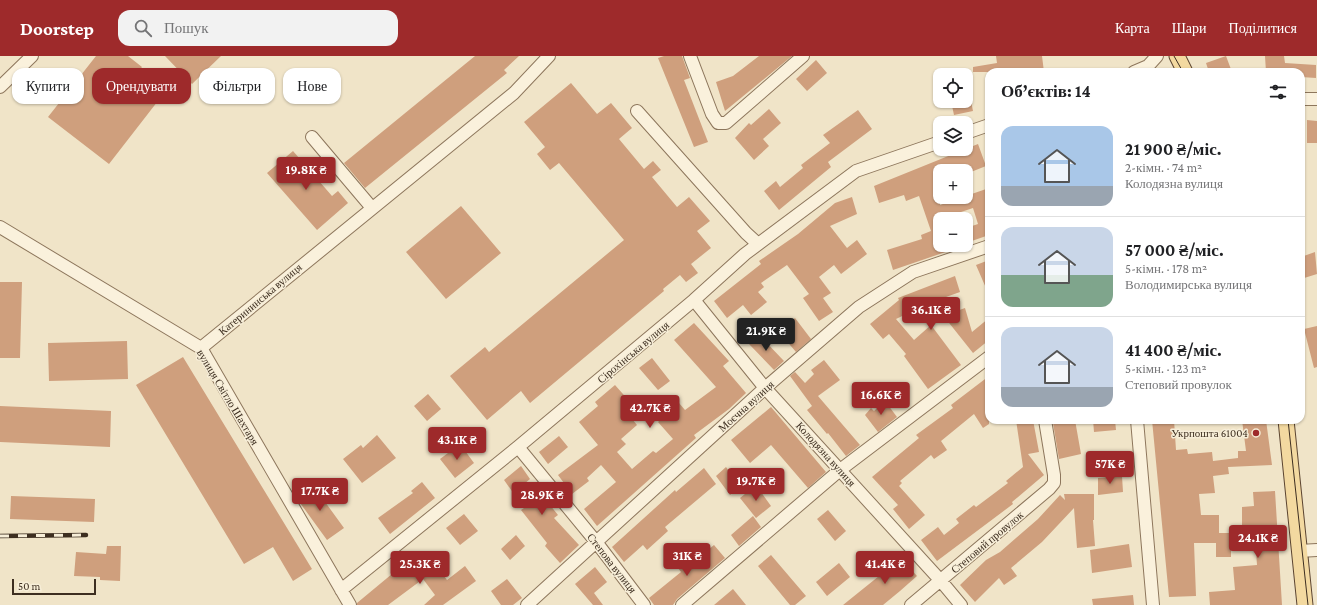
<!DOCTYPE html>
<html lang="uk">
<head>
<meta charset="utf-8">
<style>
	body { margin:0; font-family:"Crimson Pro",serif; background:#f2f2f2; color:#202124; height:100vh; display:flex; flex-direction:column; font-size:15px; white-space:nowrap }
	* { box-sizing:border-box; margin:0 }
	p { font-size:13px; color:#757577 }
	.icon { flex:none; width:22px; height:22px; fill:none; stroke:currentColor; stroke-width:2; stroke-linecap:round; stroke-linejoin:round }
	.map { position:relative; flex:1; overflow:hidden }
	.drawer { position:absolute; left:985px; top:12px; width:320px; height:356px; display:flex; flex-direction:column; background:#fff; border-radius:12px; box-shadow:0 1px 3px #0004 }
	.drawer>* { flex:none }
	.top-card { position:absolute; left:12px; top:12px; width:380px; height:36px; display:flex; gap:8px }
	.controls { position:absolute; left:933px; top:12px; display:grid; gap:8px }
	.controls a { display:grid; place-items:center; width:40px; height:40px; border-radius:8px; background:#fff; box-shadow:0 1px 3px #0004; font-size:20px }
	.scale { position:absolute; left:12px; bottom:10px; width:84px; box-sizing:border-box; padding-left:4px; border:2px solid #3d2e20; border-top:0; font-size:11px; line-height:14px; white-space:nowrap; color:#3d2e20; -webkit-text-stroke:3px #f7eed8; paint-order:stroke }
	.price { position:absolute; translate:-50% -34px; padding:0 9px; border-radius:4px; background:#9e2a2b; color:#fff; font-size:13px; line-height:26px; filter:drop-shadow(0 1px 2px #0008) }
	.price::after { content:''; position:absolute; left:50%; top:24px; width:12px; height:9px; margin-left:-6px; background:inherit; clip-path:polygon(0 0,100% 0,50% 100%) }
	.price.selected { background:#222; color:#fff }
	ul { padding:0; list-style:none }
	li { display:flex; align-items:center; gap:12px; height:100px; padding:0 16px }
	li+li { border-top:1px solid #e0e0e0 }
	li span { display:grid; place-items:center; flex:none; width:112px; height:80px; border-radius:12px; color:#555 }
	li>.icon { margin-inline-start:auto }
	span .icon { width:48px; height:48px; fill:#fffc; stroke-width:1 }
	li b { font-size:17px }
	h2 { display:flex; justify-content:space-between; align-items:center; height:48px; padding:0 16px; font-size:17px }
	.chip { padding:0 14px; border-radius:12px; background:#fff; box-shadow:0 1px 3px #0004; font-size:14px; line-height:36px }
	.chip.selected { background:#9e2a2b; color:#fff }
	header { display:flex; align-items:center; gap:24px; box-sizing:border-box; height:56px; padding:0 20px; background:#9e2a2b; color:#fff }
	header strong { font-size:19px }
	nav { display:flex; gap:22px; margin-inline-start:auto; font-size:14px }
	.search { width:280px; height:36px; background:#f2f2f2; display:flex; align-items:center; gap:10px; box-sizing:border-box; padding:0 14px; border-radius:12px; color:#757577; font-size:15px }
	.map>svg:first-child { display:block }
	.building { fill:#cf9f7d }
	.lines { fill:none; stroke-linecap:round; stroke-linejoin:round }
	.minor-casing { stroke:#8d765c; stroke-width:14 }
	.major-casing { stroke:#5b4430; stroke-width:17 }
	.minor { stroke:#faf1dc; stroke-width:12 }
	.major { stroke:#f3d9a0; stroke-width:15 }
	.tram { stroke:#3d2e20; stroke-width:1 }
	.rail-casing { stroke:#3d2e20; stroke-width:4.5 }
	.rail { stroke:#f7eed8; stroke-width:3; stroke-dasharray:9; stroke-linecap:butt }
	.poi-dot { fill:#9e2a2b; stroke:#f7eed8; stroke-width:1.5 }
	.labels { text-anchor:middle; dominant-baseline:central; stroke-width:3; stroke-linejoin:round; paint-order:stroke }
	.street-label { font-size:11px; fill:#3d2e20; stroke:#f7eed8 }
	.poi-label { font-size:11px; fill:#3d2e20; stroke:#f7eed8; text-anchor:end }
</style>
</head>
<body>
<header>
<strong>Doorstep</strong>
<div class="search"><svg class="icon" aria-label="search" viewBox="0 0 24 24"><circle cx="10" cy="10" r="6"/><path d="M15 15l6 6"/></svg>Пошук</div>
<nav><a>Карта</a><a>Шари</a><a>Поділитися</a></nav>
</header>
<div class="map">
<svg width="1317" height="549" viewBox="0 0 1317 549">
	<rect width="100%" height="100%" fill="#f0e4c8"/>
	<path class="building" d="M96 0H128L142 11 135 20 161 41 109 108 48 61Z
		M165 0H221L192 28Z
		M475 0H519L504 14 507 17 365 132 344 107Z
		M664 0H682L690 22 684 24 708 86 694 91 658 2Z
		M759 0H792L725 55 716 26 733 20Z
		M996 0H1042L1044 16H973V11L997 7Z
		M1226 0 1232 16H1209L1206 7Z
		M1265 0H1284L1285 7 1316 9V22L1301 21V16H1266Z
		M816 4 827 17 807 35 796 23Z
		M571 27 597 58 611 47 632 72 619 83 644 113 653 105 661 114 652 121 677 151 689 141 710 165 697 175 711 192 691 208 698 217 686 226 680 219 663 233 664 235 530 347 521 335 487 364 450 320 485 291 489 296 624 184 559 107 550 114 537 98 545 91 524 66Z
		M951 45H971L973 55 954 59Z
		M769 53 781 67 763 83 769 90 754 104 735 82 749 67 751 69Z
		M858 54 872 73 828 106 831 111 779 154 764 135 776 125 780 131 803 112 801 109 830 87 823 79Z
		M1307 64 1317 65V87H1307Z
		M978 88 986 110 966 118V115H940V149L989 132V179L966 187V172L978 168 973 152 940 163V189H963V190L893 214 887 194 922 183 921 179 931 175 919 140 906 145 904 139 879 147 874 130Z
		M293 95 332 140 338 135 348 147 317 174 267 117Z
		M852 141 857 158 830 170 847 192 857 184 867 198 841 218 834 209 819 221 831 237 823 242 833 256 819 265 803 242 809 238 787 209 761 227 764 231 758 236 767 246 751 259 743 249 727 262 714 245 761 208 759 205 798 178 835 147Z
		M461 150 501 197 446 243 406 196Z
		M1315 196 1317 218 1301 223V201Z
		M989 204V239L976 209Z
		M955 220 960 236 946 241 951 257 965 252 972 276 989 262V284L973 297 938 253 927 262 921 251 896 263 914 284 931 269 961 309 928 333 904 300 906 298 889 278 883 283 870 268 899 244 898 242Z
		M0 226H22L20 302H0Z
		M795 262 811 283 796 296 779 276Z
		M694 267 729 305 723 310 746 337 729 353 694 379 696 382 597 470 584 453 616 426 601 409 587 422 589 425 572 438 558 419 598 389 579 366 598 350 595 346 615 329 630 346 623 352 637 369 621 383 626 388 617 396 632 413 653 395 656 397 673 383 658 366 679 347 685 354 716 331 674 284Z
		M1317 270V311L1314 312 1304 273Z
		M759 279 784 305 774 314 749 288Z
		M127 285 128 323 49 325 48 287Z
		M183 301 312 513 293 525 273 491 244 508 136 329Z
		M652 302 670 325 658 334 639 312Z
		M824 304 840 324 818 340 860 389 846 400 828 377 827 378 807 354 812 350 790 320 795 316 805 327 814 318 811 314Z
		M989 320V345L985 348 989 354V368L983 372 974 358 941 385 947 394 934 403 931 399 900 425 902 427 899 430 925 459 909 473 893 453 898 449 872 421 919 382 916 379 953 352 951 349Z
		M428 338 441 353 427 365 414 350Z
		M885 345 897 361 878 376 865 359 871 352 874 355Z
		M0 350 111 355 110 391 0 386Z
		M771 351 826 416 808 432 771 389 750 407 731 384Z
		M1016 364H1033L1039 396 1028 398 1044 419 1012 446 1013 448 937 505 921 484 938 471 944 479 959 467 956 463 974 449 976 451 1008 427 1006 425 1023 411Z
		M1069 364H1075L1081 398 1059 403 1053 367Z
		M1093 364H1115L1116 374 1094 376Z
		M1152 364H1174L1176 394 1187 393 1188 398 1212 396 1213 405 1238 402V395H1246L1242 364H1266L1272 409 1228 411 1229 418 1213 420 1215 437 1199 438 1201 459H1219V477H1231V501H1216V487H1194L1196 540 1169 541Z
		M377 379 396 402 362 427 343 403 361 389 363 392Z
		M559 380 568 391 548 408 539 396Z
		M460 388 474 407 455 422 440 403Z
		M521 410 530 423 524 428 531 437 537 433 558 459 554 462 579 489 560 507 545 490 547 487 521 454 524 452 504 424Z
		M726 411 740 430 730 439 716 420Z
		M704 412 716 428 665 471 668 475 647 494 643 489 624 506 612 491 675 434 676 436Z
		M1122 420 1123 436 1098 439V422Z
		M422 426 435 442 390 478 378 462 413 437 411 435Z
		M312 428 344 472 327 484 295 440Z
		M756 429 771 450 756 462 740 442Z
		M1275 435 1282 549H1210L1209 536 1235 534 1233 511 1257 509 1254 469H1242V451L1254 450 1253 436Z
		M1064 438H1094V464H1093L1095 490 1077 492 1074 452 1042 486 1011 512 1017 520 1004 529 999 522 975 546 960 529 986 504 1000 496 1038 463 1060 439 1065 444Z
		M11 440 95 443 94 466 10 463Z
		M828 454 846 475 835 485 817 463Z
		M464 458 478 475 460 489 446 472Z
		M753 460 761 471 739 490 731 479Z
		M516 479 525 490 510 504 501 493Z
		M1129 488 1132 511 1092 517 1090 494Z
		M714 489 725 502 677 543 673 549H654L649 542 681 516 678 512 690 502 693 506Z
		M107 490H121L120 525 100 524V521L74 520 76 496 106 498Z
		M771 499 806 540 795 549H790L758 510Z
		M899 500 917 520 900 535 883 549H843L884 516 882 513Z
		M430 501 447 524 465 510 476 525 443 549H424L435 539 423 523 388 549H357V547L404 508 410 516Z
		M839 507 850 521 827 540 816 526Z
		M595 511 607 526 594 537 603 549H593L575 528Z
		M507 523 522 542 513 549H501L491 535Z
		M733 533 746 549H714Z
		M1133 539 1134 549H1093L1092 543Z"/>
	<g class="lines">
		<g class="minor-casing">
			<path id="minor" d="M690 0 712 58 718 67H726L803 0
				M1134 16 1148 10 1157 0
				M0 31 32 0
				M1301 43H1317
				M637 55 746 177 758 188
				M966 77 989 69
				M312 81 372 152
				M0 171 201 292 350 549
				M694 244 765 332 941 525 961 549
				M201 292 514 37 549 0
				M1137 364 1153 549
				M518 391 597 487 644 549
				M1299 495 1317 494
				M341 534 518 391 694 244 745 198 856 115 940 86
				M527 549 765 332 859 251 913 216 989 190
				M682 549 840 414 989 301
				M911 549 1049 433 1054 427V419L1045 364"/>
		</g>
		<g class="major-casing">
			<path id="major" d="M1177 0 1185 16
				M1286 364 1305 549"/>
		</g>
		<use href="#minor" class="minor"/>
		<use href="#major" class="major"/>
		<path class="tram" d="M1174 0 1183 16
			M1288 364 1308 549"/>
		<g class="rail-casing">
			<path id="rail" d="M0 480 86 479"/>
		</g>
		<use href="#rail" class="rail"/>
	</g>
	<circle class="poi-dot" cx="1256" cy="377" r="4"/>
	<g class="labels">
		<g class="street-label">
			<text transform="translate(260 243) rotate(-40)">Катерининська вулиця</text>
			<text transform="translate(633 296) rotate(-40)">Сірохінська вулиця</text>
			<text transform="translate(228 341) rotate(59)">вулиця Світло Шахтаря</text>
			<text transform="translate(746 350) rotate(-42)">Моєчна вулиця</text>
			<text transform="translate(826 398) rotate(48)">Колодязна вулиця</text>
			<text transform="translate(987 486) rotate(-40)">Степовий провулок</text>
			<text transform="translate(612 507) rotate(52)">Степова вулиця</text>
		</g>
		<g class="poi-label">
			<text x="1248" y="377">Укрпошта 61004</text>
		</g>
	</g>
</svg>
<div class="controls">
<a><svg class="icon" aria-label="locate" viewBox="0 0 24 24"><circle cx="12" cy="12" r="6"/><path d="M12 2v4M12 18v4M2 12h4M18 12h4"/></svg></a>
<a><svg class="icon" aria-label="layers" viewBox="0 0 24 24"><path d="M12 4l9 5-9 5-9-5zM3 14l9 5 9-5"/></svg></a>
<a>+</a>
<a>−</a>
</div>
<div class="scale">50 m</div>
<b class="price" style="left:306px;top:135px">19.8K ₴</b>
<b class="price" style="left:931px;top:275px">36.1K ₴</b>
<b class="price selected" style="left:766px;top:296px">21.9K ₴</b>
<b class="price" style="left:881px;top:360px">16.6K ₴</b>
<b class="price" style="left:650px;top:373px">42.7K ₴</b>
<b class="price" style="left:457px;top:405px">43.1K ₴</b>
<b class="price" style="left:1110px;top:429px">57K ₴</b>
<b class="price" style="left:756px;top:446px">19.7K ₴</b>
<b class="price" style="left:320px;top:456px">17.7K ₴</b>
<b class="price" style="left:542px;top:460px">28.9K ₴</b>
<b class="price" style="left:1258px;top:503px">24.1K ₴</b>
<b class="price" style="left:687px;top:521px">31K ₴</b>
<b class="price" style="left:420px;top:529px">25.3K ₴</b>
<b class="price" style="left:885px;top:529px">41.4K ₴</b>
<div class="top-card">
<a class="chip">Купити</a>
<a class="chip selected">Орендувати</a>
<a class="chip">Фільтри</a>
<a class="chip">Нове</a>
</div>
<section class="drawer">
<h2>Об’єктів: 14<svg class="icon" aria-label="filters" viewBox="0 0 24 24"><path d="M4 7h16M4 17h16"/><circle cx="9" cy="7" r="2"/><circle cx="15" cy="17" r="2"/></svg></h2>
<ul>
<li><span style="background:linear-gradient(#a9c7e8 75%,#9aa5b1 0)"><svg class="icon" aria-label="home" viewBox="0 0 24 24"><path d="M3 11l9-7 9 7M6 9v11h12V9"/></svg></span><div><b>21 900 ₴/міс.</b><p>2-кімн. · 74 m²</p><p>Колодязна вулиця</p></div></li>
<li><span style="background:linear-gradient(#c9d6e8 60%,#7fa58c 0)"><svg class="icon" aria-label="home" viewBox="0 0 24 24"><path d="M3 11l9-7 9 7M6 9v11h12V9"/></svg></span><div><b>57 000 ₴/міс.</b><p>5-кімн. · 178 m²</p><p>Володимирська вулиця</p></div></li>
<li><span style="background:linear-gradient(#c9d6e8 75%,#9aa5b1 0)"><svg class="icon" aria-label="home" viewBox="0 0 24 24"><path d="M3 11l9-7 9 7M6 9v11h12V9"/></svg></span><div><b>41 400 ₴/міс.</b><p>5-кімн. · 123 m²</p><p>Степовий провулок</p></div></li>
</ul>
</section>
</div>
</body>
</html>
